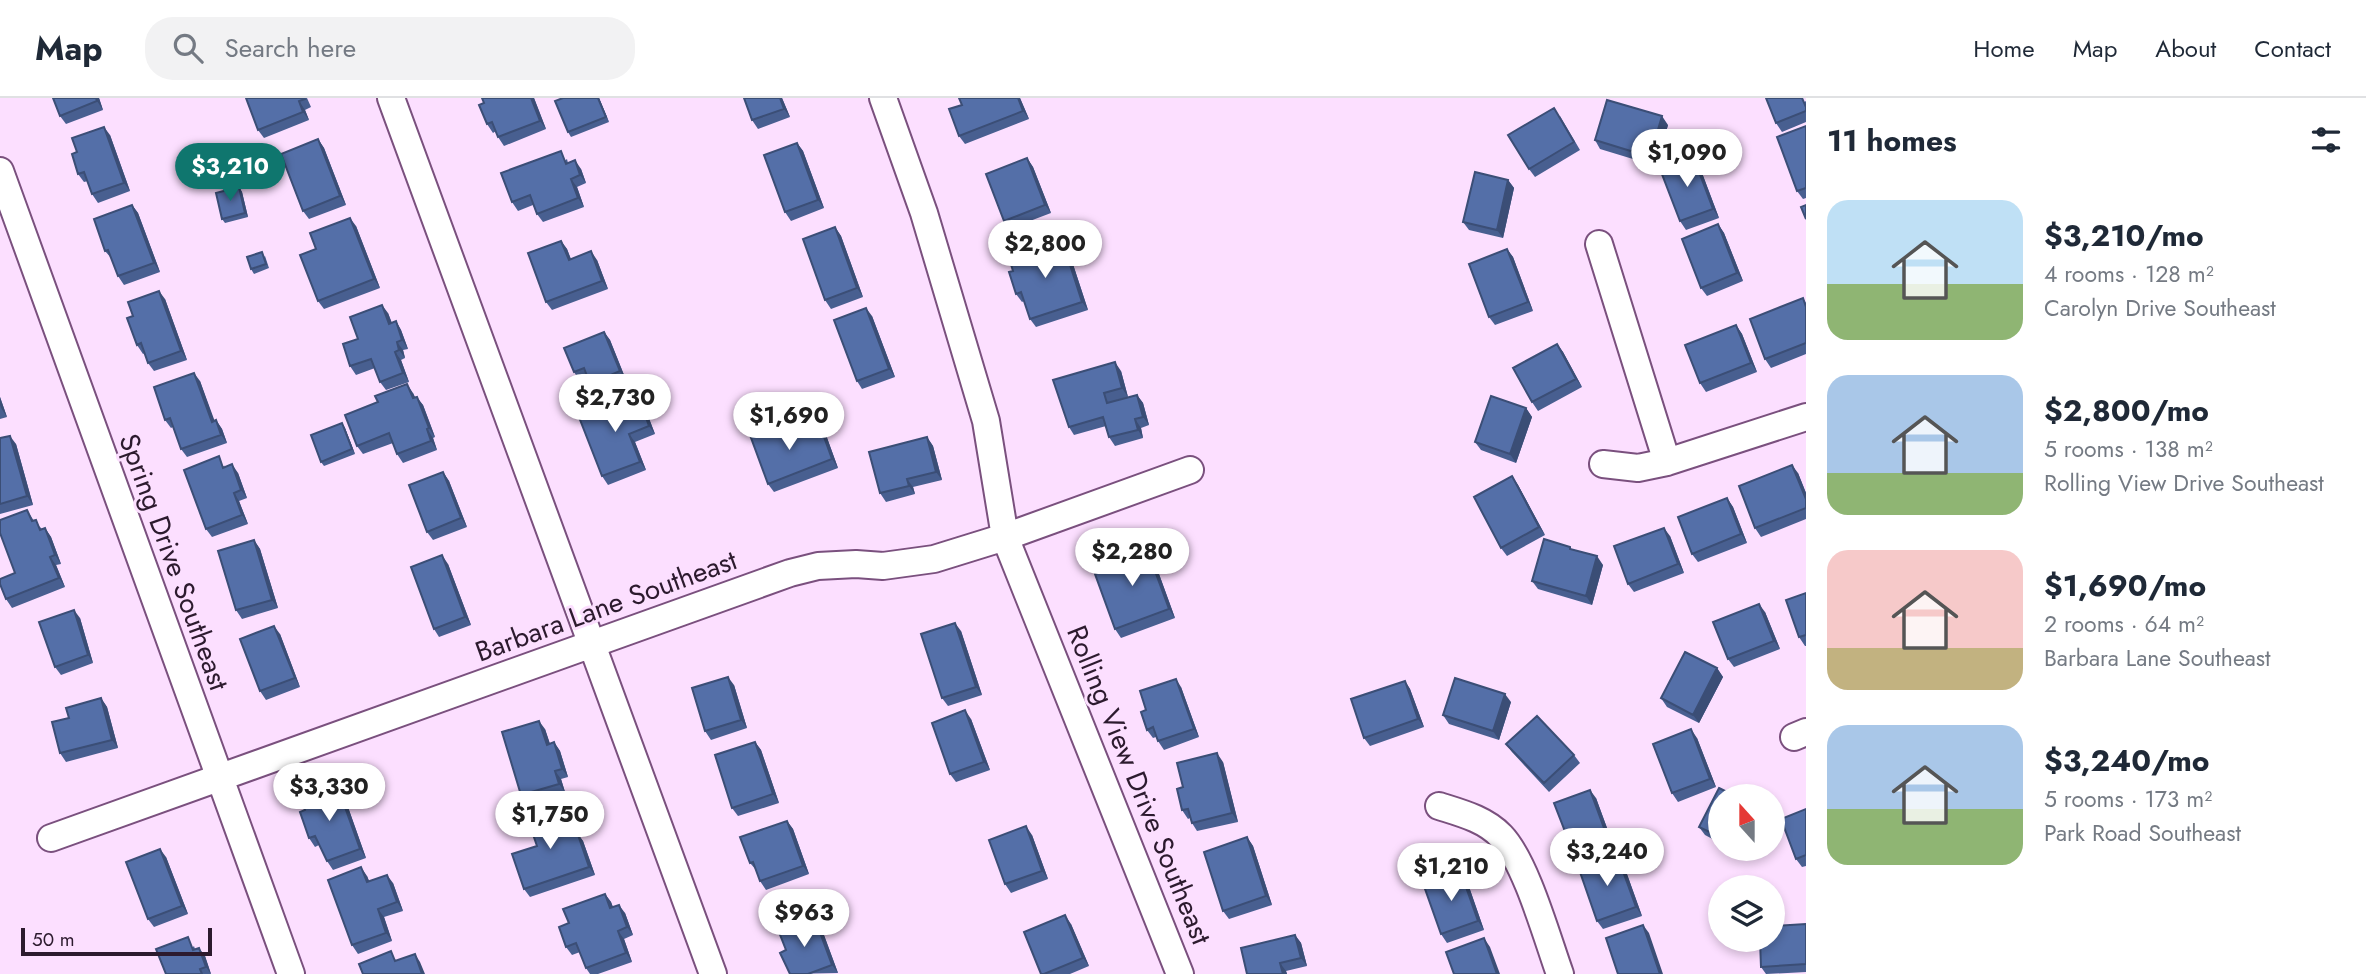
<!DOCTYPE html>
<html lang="en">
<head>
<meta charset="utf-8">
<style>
	body { margin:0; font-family:Jost,sans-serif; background:#f2f2f3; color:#1f2937; height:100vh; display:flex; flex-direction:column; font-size:26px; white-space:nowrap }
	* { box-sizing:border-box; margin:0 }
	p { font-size:23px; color:#747a83 }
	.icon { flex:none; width:38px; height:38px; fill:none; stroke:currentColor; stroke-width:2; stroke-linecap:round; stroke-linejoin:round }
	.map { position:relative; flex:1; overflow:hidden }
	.drawer { display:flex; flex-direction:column; background:#fff; width:560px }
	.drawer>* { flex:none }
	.needle { width:46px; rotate:339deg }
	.buttons { position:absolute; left:1708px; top:686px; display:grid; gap:14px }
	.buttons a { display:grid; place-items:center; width:77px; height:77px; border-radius:50%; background:#fff; box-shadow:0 4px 10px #0003; font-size:35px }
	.scale { position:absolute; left:21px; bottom:18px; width:191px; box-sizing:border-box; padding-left:7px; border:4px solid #2c1a2e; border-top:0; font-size:19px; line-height:24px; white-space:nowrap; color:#2c1a2e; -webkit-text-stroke:5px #fcdfff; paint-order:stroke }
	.price { position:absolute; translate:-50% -60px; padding:0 16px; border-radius:24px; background:#fff; color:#222; font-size:23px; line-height:46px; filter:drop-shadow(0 2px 4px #0008) }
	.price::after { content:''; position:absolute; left:50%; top:42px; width:21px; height:16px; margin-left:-10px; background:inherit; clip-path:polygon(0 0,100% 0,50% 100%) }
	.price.active { background:#0f766e; color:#fff }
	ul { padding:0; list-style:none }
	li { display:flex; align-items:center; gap:21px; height:175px; padding:0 21px }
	li span { display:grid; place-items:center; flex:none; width:196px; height:140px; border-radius:21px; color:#555 }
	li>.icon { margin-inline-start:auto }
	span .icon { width:84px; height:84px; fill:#fffc; stroke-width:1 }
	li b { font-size:30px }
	h2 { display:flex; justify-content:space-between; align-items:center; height:84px; padding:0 21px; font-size:30px }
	header { display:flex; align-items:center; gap:42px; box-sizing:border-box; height:98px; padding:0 35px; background:#fff; border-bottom:2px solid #e0e1e3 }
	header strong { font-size:33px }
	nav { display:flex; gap:38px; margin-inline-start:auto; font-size:24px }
	.search { width:490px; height:63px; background:#f2f2f3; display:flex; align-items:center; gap:18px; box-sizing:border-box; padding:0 24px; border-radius:28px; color:#747a83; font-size:26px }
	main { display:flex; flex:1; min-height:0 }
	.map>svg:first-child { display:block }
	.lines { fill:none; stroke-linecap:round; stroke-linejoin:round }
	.minor-casing { stroke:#7a507e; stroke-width:30 }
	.minor { stroke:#fff; stroke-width:26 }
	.wall { fill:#485f90 }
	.shaded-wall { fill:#3b4e76 }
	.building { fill:#546fa8; stroke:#3b4e76; stroke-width:2 }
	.labels { text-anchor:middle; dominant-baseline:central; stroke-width:6; stroke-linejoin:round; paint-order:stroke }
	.street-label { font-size:28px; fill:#2c1a2e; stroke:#fcdfff }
</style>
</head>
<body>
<header>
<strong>Map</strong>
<div class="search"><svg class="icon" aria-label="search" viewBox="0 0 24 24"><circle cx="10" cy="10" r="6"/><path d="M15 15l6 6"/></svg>Search here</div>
<nav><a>Home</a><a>Map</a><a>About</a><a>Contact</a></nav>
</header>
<main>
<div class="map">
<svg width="1806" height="876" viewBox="0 0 1806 876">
	<rect width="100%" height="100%" fill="#fcdfff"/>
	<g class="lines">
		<g class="minor-casing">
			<path id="minor" d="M391 0 713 876
				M883 0 924 115 986 323 1005 439 1180 876
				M0 73 291 876
				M1599 146 1667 364
				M1603 366 1638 370 1667 364 1806 319
				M1794 639 1806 634
				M1439 708C1461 715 1485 721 1501 738 1526 764 1547 840 1560 876
				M51 740 790 475 818 468 856 466 883 468 934 461 1005 439 1190 372"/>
		</g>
		<use href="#minor" class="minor"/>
	</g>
	<path class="wall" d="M53 0H99L103 12 66 26 60 18Z
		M246 0H307L311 9 305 12 309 22 264 40 258 32Z
		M482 0H534L546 31 504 48 498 39 496 33 493 35 487 26 484 5Z
		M599 0 609 24 571 39 568 34Z
		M782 0 790 19 758 31 752 22Z
		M959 0H1020L1029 21 965 46 959 38 962 7Z
		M1806 3V24L1782 34 1776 25Z
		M1560 18 1580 52 1535 79 1529 71Z
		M1668 27 1656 68 1600 51 1595 42Z
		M1806 28V100L1803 101 1797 93Z
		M110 37 130 93 98 105 92 96 88 83 84 84 78 76Z
		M318 41 324 50 346 107 309 121 303 113Z
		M797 45 803 53 824 110 791 123 785 114Z
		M1693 58 1699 67 1719 120 1686 132 1680 123Z
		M1027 60 1033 69 1051 115 1009 131 1004 123Z
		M567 61 568 65 581 71 586 85 577 89 584 109 543 124 537 116 533 107 518 113 512 104Z
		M1508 82 1514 90 1503 140 1469 132 1463 124Z
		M239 89 242 94 248 119 225 125 222 121Z
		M132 107 138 115 160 174 124 187 118 178 112 161 105 153Z
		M1718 126 1724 135 1743 183 1707 198 1701 190Z
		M356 128 380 190 324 211 318 203 316 151Z
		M835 129 841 138 863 199 831 211 825 202Z
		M561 143 567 151 571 161 597 162 608 191 552 212 546 204Z
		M1068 151 1088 212 1036 229 1030 221 1024 203 1022 204 1016 196Z
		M1507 151 1513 159 1533 213 1495 227 1489 219Z
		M265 158 269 170 254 176 251 171Z
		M1803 200 1806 205V256L1771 270 1765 261Z
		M165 201 187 262 154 273 148 265 145 255 143 256 137 247 133 218Z
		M388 215 392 225 396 223 401 232 408 251 403 252 405 260 401 262 409 284 386 292 380 284 375 270 356 277 350 268 358 241Z
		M872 218 895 279 862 291 857 283Z
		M1736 227 1742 236 1757 274 1706 294 1700 285Z
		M604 234 610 242 626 282 596 294 590 286 588 280 580 283 574 274Z
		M1557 246 1563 254 1582 289 1538 313 1532 304Z
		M1121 273 1128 299 1110 304 1137 297 1143 305 1149 327 1141 330 1143 340 1115 348 1109 339 1106 328 1074 337 1069 329Z
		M200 283 214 323 216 322 222 331 227 345 187 359 181 351 173 329 171 330 165 322Z
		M413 295 415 299 423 307 435 339 433 340 437 352 403 365 397 356 393 345 363 356 357 348Z
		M0 299 7 319 0 321Z
		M643 305 655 336 635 344 646 372 608 387 602 378Z
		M1526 310 1532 319 1516 365 1481 352 1475 344Z
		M342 325 345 330 355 356 324 368 321 364Z
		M786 334 788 341 826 337 838 370 774 394 768 386Z
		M927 339 933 348 942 382 913 389 915 396 886 404 880 395Z
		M0 340 16 346 33 407 0 416Z
		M225 367V369L238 375 247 400 239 403 248 426 212 439 206 431Z
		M443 374 449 383 467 429 433 442 427 434Z
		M1798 375 1806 395V421L1761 439 1755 430Z
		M1512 378 1518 387 1545 437 1507 458 1501 450Z
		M1727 400 1733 409 1747 445 1698 464 1692 456Z
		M27 412 34 423 42 431 45 430 51 439 61 466 56 467 65 489 12 510 6 501 15 475Z
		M1670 438 1684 475 1634 494 1628 486Z
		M254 442 260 451 278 510 242 521 236 512Z
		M1570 449 1572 452 1603 467 1592 507 1538 491 1532 483Z
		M1151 454 1175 520 1121 540 1115 531Z
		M448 466 471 527 439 539 434 531Z
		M1806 495V548H1805L1799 539Z
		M1765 514 1780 551 1734 569 1728 561Z
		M80 520 93 565 61 577 55 569Z
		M961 533 982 597 948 608 942 600Z
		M280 536 300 589 266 602 260 593Z
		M1717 570 1723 579 1699 625 1667 609 1661 600Z
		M1405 583 1410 591 1424 629 1370 648 1364 640Z
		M734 587 747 630 711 642 705 633Z
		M1181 589 1199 639 1164 652 1158 643 1156 639 1153 640 1147 632 1146 612Z
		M101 600 107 609 118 650 66 664 60 655 69 620Z
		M1511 604 1499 642 1449 626 1443 617Z
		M971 621 990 672 956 684 950 676Z
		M545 631 550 646 554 644 560 653 568 679 561 681 565 694 527 705 521 697Z
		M1697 640 1716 689 1678 704 1672 695Z
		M755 644 761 652 779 705 738 718 732 710Z
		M1506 646 1574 657 1580 665 1549 694 1512 654Z
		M1223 664 1238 724 1197 733 1192 725 1190 720 1188 721 1182 712 1183 689Z
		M343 695 366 760 333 772 327 763 319 747 315 749 309 740Z
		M1720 698V745L1705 737 1699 729Z
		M1596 700 1614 749 1579 762 1573 754Z
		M1806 711V768L1802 769 1796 761Z
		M570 718 575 735 583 743 595 777 530 799 524 791 537 748Z
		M787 723 793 731 809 776 766 792 760 783 757 773 750 765Z
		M1032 737 1048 781 1011 795 1005 786Z
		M1247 739 1253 748 1272 807 1229 821 1223 813Z
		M1732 751H1760L1754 762Z
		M1617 757 1623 765 1642 818 1603 831 1597 823Z
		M166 759 188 816 154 829 148 821Z
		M367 778 369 783 393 785 403 813 384 819 392 843 358 856 352 847Z
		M1467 783 1484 832 1447 845 1441 836Z
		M605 796 611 804 613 809 625 815 633 837 624 841 632 864 598 876H590L586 870 580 854 572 857 566 849 569 825Z
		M1071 826 1089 868 1070 876H1041Z
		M1806 826V874L1766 876 1761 869Z
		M821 829 838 875 790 876 786 852Z
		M1295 837 1301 845 1307 868 1286 873 1287 876H1247Z
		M194 848 195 851 205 858 211 876H166Z"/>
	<path class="shaded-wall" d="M96 0H99L103 12 97 3Z
		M531 0H534L546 31 540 23Z
		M598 0H599L609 24 606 19Z
		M780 0H782L790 19 784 11Z
		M1018 0H1020L1029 21 1023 13Z
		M299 3 305 12 309 22 303 14Z
		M1662 18 1668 27 1656 68 1650 59Z
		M104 29 110 37 130 93 124 85Z
		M318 41 324 50 346 107 340 98Z
		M797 45 803 53 824 110 818 102Z
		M1693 58 1699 67 1719 120 1713 111Z
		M1027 60 1033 69 1051 115 1045 107Z
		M575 62 581 71 586 85 580 77Z
		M571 81 577 89 584 109 578 100Z
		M1508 82 1514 90 1503 140 1497 132Z
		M239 89 242 94 248 119 245 115Z
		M132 107 138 115 160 174 154 165Z
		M350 120 356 128 380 190 374 181Z
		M1718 126 1724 135 1743 183 1737 175Z
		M835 129 841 138 863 199 857 190Z
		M1062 142 1068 151 1088 212 1082 204Z
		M561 143 567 151 574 170 569 162Z
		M1507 151 1513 159 1533 213 1528 204Z
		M591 153 597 162 608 191 602 183Z
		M159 193 165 201 187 262 181 253Z
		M382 207 388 215 395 234 389 226Z
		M866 210 872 218 895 279 889 271Z
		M396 223 401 232 408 251 402 242Z
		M1736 227 1742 236 1757 274 1751 265Z
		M604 234 610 242 626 282 620 273Z
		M397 244 403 252 405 260 399 252Z
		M1557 246 1563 254 1582 289 1576 281Z
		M395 254 401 262 409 284 403 275Z
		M1115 264 1121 273 1128 299 1122 290Z
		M194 275 200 283 218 332 212 324Z
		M407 286 413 295 419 309 413 300Z
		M638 297 643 305 655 336 649 328Z
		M1137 297 1143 305 1149 327 1143 319Z
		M0 299 7 319 1 310 0 307Z
		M417 299 423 307 435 339 429 330Z
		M1526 310 1532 319 1516 365 1510 356Z
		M1135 321 1141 330 1143 340 1138 332Z
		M216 322 222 331 227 345 221 337Z
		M342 325 345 330 355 356 352 351Z
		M780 325 786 334 792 350 786 342Z
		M820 328 826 337 838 370 832 361Z
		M427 331 433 340 437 352 431 343Z
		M629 336 635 344 646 372 640 364Z
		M10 338 16 346 33 407 27 398Z
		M927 339 933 348 942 382 936 374Z
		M232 366 238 375 247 400 241 392Z
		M1792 367 1798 375 1806 395V401Z
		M443 374 449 383 467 429 461 420Z
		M1512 378 1518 387 1545 437 1539 429Z
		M907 381 913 389 915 396 909 388Z
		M234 395 239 403 248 426 242 417Z
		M1727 400 1733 409 1747 445 1741 436Z
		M45 430 51 439 61 466 55 457Z
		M1664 430 1670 438 1684 475 1678 466Z
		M254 442 260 451 278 510 272 502Z
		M1145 446 1151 454 1175 520 1169 511Z
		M442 457 448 466 471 527 465 519Z
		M1597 458 1603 467 1592 507 1586 498Z
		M50 459 56 467 65 489 59 480Z
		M1759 506 1765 514 1780 551 1774 543Z
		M74 512 80 520 93 565 88 557Z
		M955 525 961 533 982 597 976 589Z
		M274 528 280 536 300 589 295 580Z
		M1717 570 1723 579 1699 625 1693 617Z
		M728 579 734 587 747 630 741 622Z
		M1176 581 1181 589 1199 639 1194 631Z
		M1405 583 1410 591 1424 629 1418 621Z
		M1505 596 1511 604 1499 642 1493 633Z
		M101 600 107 609 118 650 112 642Z
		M965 612 971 621 990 672 984 664Z
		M539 623 545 631 553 655 547 647Z
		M1691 631 1697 640 1716 689 1710 681Z
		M554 644 560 653 568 679 562 671Z
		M755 644 761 652 779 705 773 696Z
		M1217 655 1223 664 1238 724 1232 715Z
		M555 673 561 681 565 694 559 686Z
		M337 687 343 695 366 760 360 751Z
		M1590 692 1596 700 1614 749 1608 741Z
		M564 710 570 718 579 745 573 736Z
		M787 723 793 731 809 776 803 768Z
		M1026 728 1032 737 1048 781 1042 773Z
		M577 734 583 743 595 777 589 769Z
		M1247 739 1253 748 1272 807 1266 798Z
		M160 751 166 759 188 816 182 808Z
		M1750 751H1760L1754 762 1749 753Z
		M1617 757 1623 765 1642 818 1636 809Z
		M361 769 367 778 373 793 367 784Z
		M1461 775 1467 783 1484 832 1478 823Z
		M387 777 393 785 403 813 397 804Z
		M605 796 611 804 616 818 610 810Z
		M619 807 625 815 633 837 627 829Z
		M378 811 384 819 392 843 386 835Z
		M1065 817 1071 826 1089 868 1083 860Z
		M815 821 821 829 838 875 832 867Z
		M1643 827 1649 835 1663 876H1660Z
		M618 833 624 841 632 864 626 855Z
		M1295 837 1301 845 1307 868 1301 860Z
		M1484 840 1490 849 1500 876H1497Z
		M199 850 205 858 211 876 206 869Z
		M415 856 420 864 425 876H422Z
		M1280 865 1286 873 1287 876H1283Z"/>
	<path class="building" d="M53 0H96L97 3 60 18Z
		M246 0H304L305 1 299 3 303 14 258 32Z
		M482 0H531L540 23 498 39 492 24 487 26 479 7 484 5Z
		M563 0H598L606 19 568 34 555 3Z
		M744 0H780L784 11 752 22Z
		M959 0H1018L1023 13 959 38 949 11 962 7Z
		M1766 0H1802L1806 9V13L1776 25Z
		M1607 2 1662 18 1650 59 1595 42Z
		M1554 10 1574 44 1529 71 1508 37Z
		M1806 28V90L1797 93 1777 39Z
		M104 29 124 85 92 96 84 74 78 76 72 56 77 54 72 40Z
		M318 41 340 98 303 113 281 56Z
		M797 45 818 102 785 114 764 57Z
		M561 53 566 66 575 62 580 77 571 81 578 100 537 116 530 97 512 104 501 75Z
		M1693 58 1713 111 1680 123 1660 71Z
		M1027 60 1045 107 1004 123 986 76Z
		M1475 74 1508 82 1497 132 1463 124Z
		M239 89 245 115 222 121 216 95Z
		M132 107 154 165 118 178 108 152 105 153 94 121Z
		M1806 107V121L1801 109Z
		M350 120 374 181 318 203 300 157 316 151 310 135Z
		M1718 126 1737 175 1701 190 1682 141Z
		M835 129 857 190 825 202 803 141Z
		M1062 142 1082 204 1030 221 1021 194 1016 196 1009 174 1013 173 1009 160Z
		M561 143 569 162 591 153 602 183 546 204 528 155Z
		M1507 151 1528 204 1489 219 1469 166Z
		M262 154 266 166 251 171 247 159Z
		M159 193 181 253 148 265 141 245 137 247 127 220 133 218 128 204Z
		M1803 200 1806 209V245L1765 261 1750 221Z
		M382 207 389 226 396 223 402 242 397 244 399 252 395 254 403 275 380 284 371 261 350 268 343 246 358 241 350 219Z
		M866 210 889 271 857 283 834 222Z
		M1736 227 1751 265 1700 285 1685 247Z
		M604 234 620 273 590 286 584 270 574 274 564 250Z
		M1557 246 1576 281 1532 304 1513 270Z
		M1115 264 1122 290 1104 295 1107 305 1137 297 1143 319 1135 321 1138 332 1109 339 1103 319 1069 329 1053 282Z
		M194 275 212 324 216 322 221 337 181 351 170 320 165 322 154 289Z
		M407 286 413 300 417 299 429 330 427 331 431 343 397 356 389 335 357 348 345 317 378 304 375 298Z
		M638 297 649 328 629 336 640 364 602 378 579 319Z
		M1491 298 1526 310 1510 356 1475 344Z
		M342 325 352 351 321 364 311 337Z
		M780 325 786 342 820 328 832 361 768 386 750 337Z
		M10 338 27 398 0 406V340Z
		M927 339 936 374 907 381 909 388 880 395 869 354Z
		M219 358 223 370 232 366 241 392 234 395 242 417 206 431 184 372Z
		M1792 367 1806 401V410L1755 430 1739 388Z
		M443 374 461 420 427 434 409 387Z
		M1512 378 1539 429 1501 450 1474 399Z
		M1727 400 1741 436 1692 456 1678 419Z
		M27 412 32 423 36 422 40 432 45 430 55 457 50 459 59 480 6 501 0 486V481L15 475 0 435V422Z
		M1664 430 1678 466 1628 486 1614 448Z
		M1544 441 1570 449V451L1597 458 1586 498 1532 483Z
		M254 442 272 502 236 512 218 453Z
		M1145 446 1169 511 1115 531 1095 476 1119 467 1115 457Z
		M442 457 465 519 434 531 411 469Z
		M1806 495V537L1799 539 1786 502Z
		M1759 506 1774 543 1728 561 1713 524Z
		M74 512 88 557 55 569 39 524Z
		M955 525 976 589 942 600 921 536Z
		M274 528 295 580 260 593 240 541Z
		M1685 554 1717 570 1693 617 1661 600Z
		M728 579 741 622 705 633 692 590Z
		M1455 580 1505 596 1493 633 1443 617Z
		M1176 581 1194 631 1158 643 1153 629 1147 632 1141 614 1146 612 1140 593Z
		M1405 583 1418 621 1364 640 1351 601Z
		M101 600 112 642 60 655 52 624 69 620 66 610Z
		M965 612 984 664 950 676 932 625Z
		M1537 618 1574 657 1544 685 1506 646Z
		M539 623 547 647 554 644 562 671 555 673 559 686 521 697 502 634Z
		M1691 631 1710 681 1672 695 1653 646Z
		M755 644 773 696 732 710 715 657Z
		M1217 655 1232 715 1192 725 1188 711 1182 712 1177 691 1183 689 1177 665Z
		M337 687 360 751 327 763 315 738 309 740 300 714 305 712 301 700Z
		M1719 690 1735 698H1720V739L1699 729Z
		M1590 692 1608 741 1573 754 1554 705Z
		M564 710 573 736 577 734 589 769 524 791 512 756 537 748 528 722Z
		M1806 711V757L1796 761 1781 721Z
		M787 723 803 768 760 783 753 764 750 765 740 739Z
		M1026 728 1042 773 1005 786 989 742Z
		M1247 739 1266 798 1223 813 1204 754Z
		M160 751 182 808 148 821 126 764Z
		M1617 757 1636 809 1597 823 1579 771Z
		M361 769 367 784 387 777 397 804 378 811 386 835 352 847 328 782Z
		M1461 775 1478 823 1441 836 1424 788Z
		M605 796 610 810 619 807 627 829 618 833 626 855 586 870 576 845 566 849 559 829 569 825 563 811Z
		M1065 817 1083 860 1044 876H1041L1024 834Z
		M815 821 832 867 808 876H790L780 855 786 852 779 834Z
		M1806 826V866L1761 869 1760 842H1773V828Z
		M1643 827 1660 876H1618L1606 840Z
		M1295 837 1301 860 1280 865 1283 876H1247L1241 850Z
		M188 839 193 852 199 850 206 869 200 871 202 876H166L156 851Z
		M1484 840 1497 876H1454L1446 854Z
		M391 853 395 863 415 856 422 876H363L359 866Z"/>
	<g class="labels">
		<g class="street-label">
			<text transform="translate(174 464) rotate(70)">Spring Drive Southeast</text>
			<text transform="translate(606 508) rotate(-20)">Barbara Lane Southeast</text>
			<text transform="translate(1139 687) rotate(68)">Rolling View Drive Southeast</text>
		</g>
	</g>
</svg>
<div class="buttons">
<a><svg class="needle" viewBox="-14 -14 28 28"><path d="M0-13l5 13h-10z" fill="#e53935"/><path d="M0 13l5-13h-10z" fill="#747a83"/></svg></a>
<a><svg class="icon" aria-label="layers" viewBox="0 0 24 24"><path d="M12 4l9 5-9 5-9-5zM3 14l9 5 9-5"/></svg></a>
</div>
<div class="scale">50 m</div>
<b class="price" style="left:1687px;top:91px">$1,090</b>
<b class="price active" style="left:230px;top:105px">$3,210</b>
<b class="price" style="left:1045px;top:182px">$2,800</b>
<b class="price" style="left:615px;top:336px">$2,730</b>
<b class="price" style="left:789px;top:354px">$1,690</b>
<b class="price" style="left:1132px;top:490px">$2,280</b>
<b class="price" style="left:329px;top:725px">$3,330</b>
<b class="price" style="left:550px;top:753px">$1,750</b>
<b class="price" style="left:1607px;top:790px">$3,240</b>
<b class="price" style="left:1451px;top:805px">$1,210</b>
<b class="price" style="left:804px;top:851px">$963</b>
</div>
<section class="drawer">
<h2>11 homes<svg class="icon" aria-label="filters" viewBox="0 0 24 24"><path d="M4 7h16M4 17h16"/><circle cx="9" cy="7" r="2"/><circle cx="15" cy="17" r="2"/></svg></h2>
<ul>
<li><span style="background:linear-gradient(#bfe0f5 60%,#8fb573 0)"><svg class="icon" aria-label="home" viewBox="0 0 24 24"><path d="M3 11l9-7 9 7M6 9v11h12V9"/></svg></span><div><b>$3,210/mo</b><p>4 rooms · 128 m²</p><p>Carolyn Drive Southeast</p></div></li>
<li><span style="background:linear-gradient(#a9c7e8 70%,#8fb573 0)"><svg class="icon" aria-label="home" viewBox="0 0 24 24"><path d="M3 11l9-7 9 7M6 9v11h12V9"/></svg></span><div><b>$2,800/mo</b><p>5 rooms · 138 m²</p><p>Rolling View Drive Southeast</p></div></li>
<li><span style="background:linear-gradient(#f6c9c9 70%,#c2b280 0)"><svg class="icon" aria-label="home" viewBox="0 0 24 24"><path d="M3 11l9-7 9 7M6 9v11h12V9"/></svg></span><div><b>$1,690/mo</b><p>2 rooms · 64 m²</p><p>Barbara Lane Southeast</p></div></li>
<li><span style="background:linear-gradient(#a9c7e8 60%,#8fb573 0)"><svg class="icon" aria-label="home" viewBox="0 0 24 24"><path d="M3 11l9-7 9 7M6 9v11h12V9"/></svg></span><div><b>$3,240/mo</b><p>5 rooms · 173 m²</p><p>Park Road Southeast</p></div></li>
</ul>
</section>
</main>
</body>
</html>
